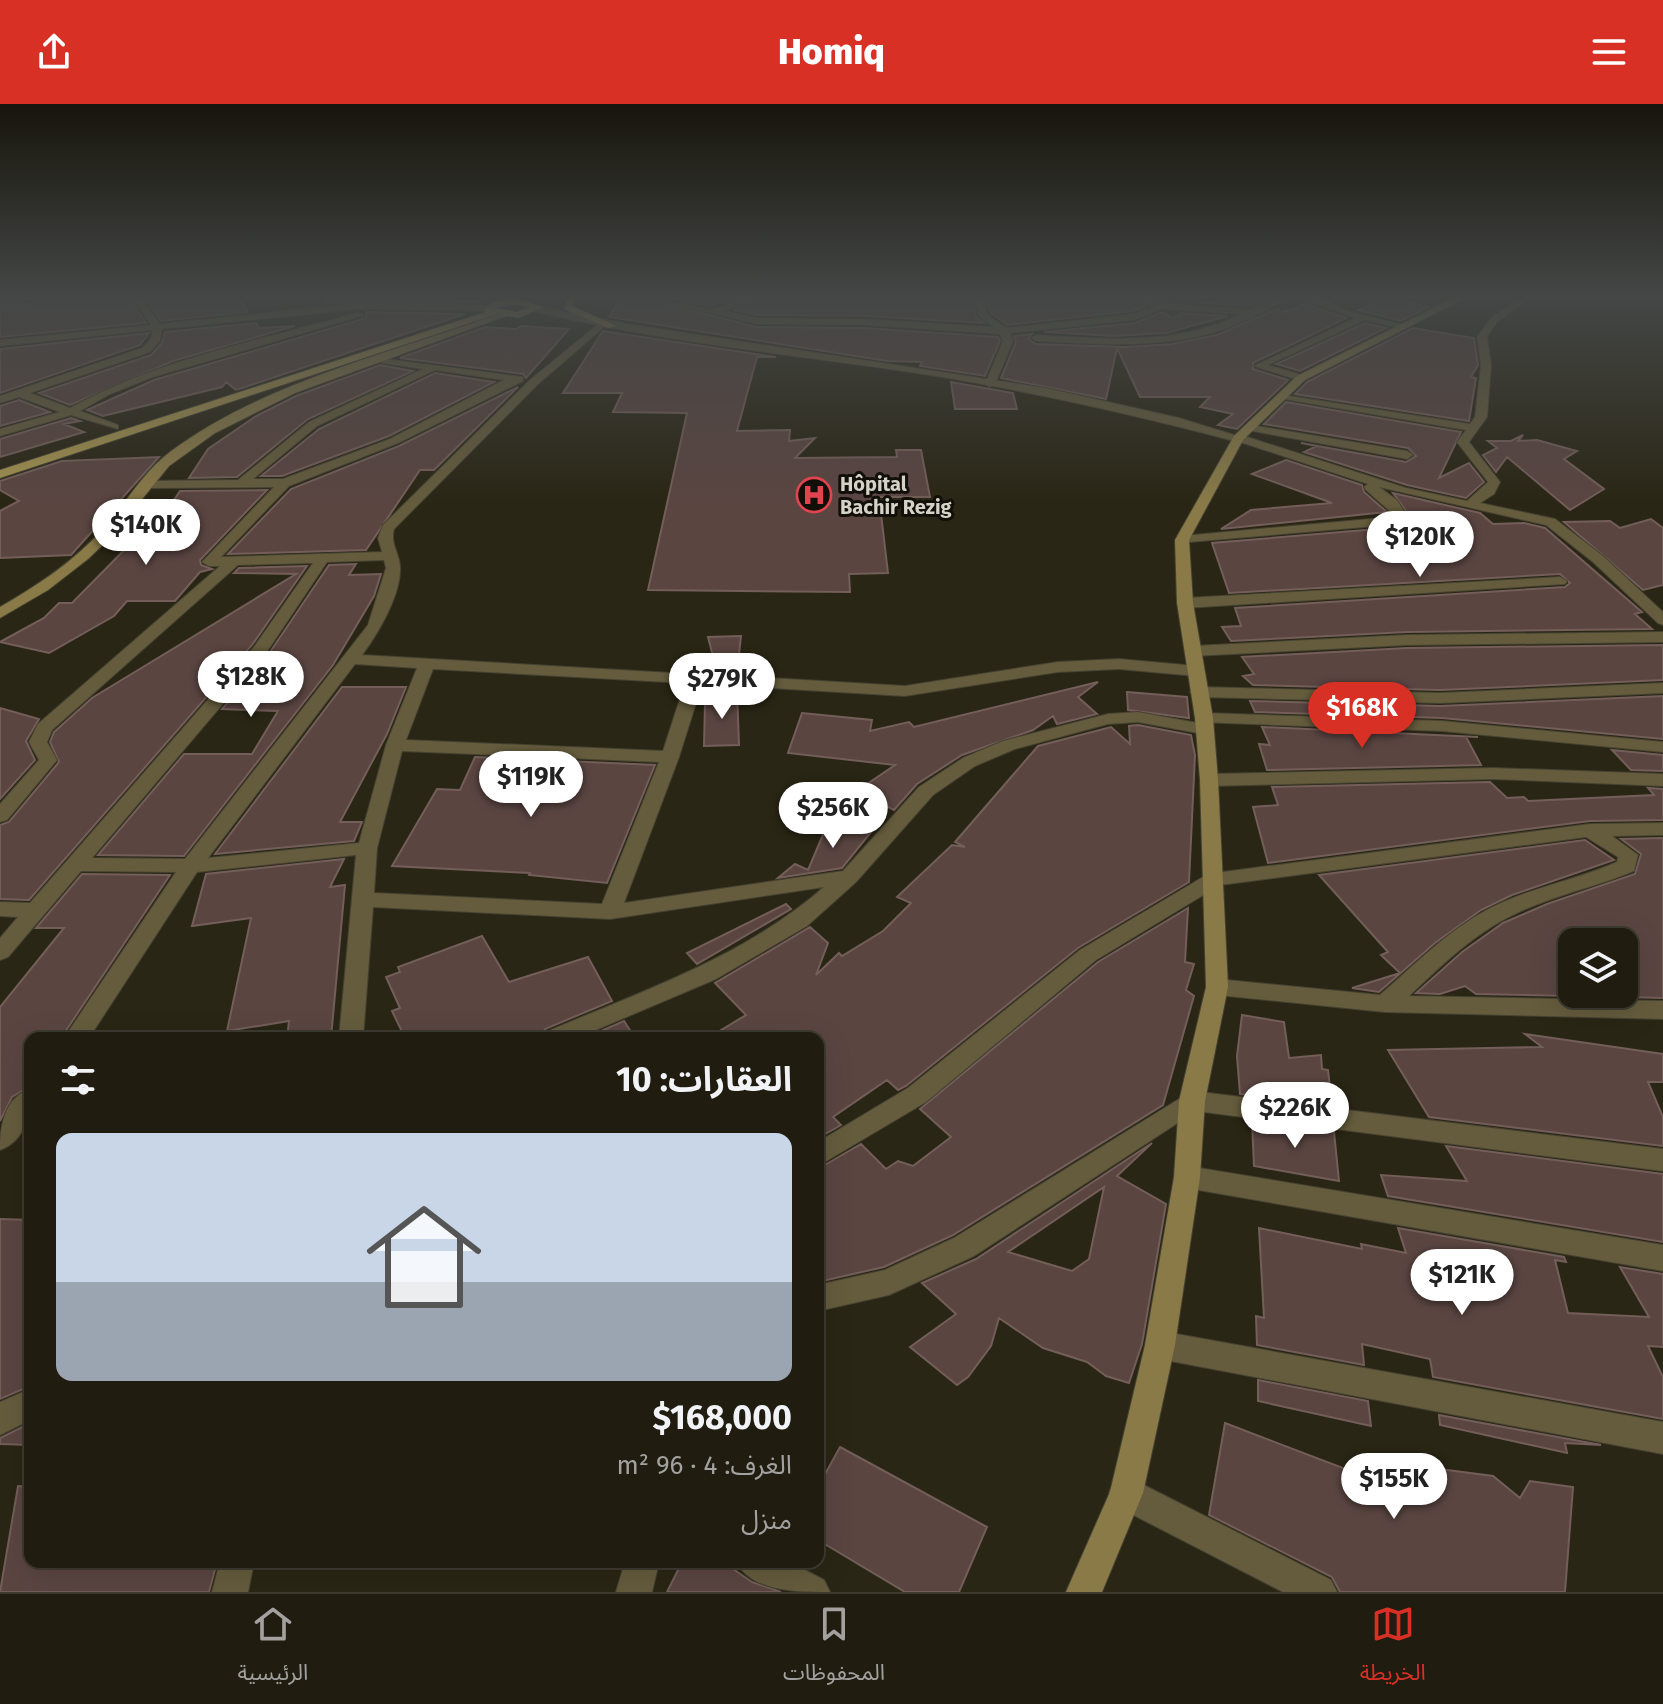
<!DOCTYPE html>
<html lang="ar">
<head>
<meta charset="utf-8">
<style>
	body { margin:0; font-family:"Fira Sans","Noto Sans Arabic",sans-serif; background:#2d291e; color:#f1f3f6; direction:rtl; height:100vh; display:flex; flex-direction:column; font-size:30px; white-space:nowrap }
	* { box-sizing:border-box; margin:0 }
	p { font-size:26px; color:#a2a19f }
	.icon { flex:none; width:44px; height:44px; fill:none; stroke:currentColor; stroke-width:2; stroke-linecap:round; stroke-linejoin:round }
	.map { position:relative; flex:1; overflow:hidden; direction:ltr }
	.sheet { position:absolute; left:24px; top:928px; width:800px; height:536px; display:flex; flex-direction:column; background:#201c10; border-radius:16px; box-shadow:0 8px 32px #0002,0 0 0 2px #3d3a30; direction:rtl }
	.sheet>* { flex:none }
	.tools { position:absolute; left:1558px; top:824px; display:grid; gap:16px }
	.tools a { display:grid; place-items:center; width:80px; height:80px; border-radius:16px; background:#201c10; box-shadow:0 8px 32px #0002,0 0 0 2px #3d3a30; font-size:40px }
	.price { position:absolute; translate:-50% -68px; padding:0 18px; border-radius:28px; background:#fff; color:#222; font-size:26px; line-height:52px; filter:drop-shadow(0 2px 4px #0008) }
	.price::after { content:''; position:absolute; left:50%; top:48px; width:24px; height:18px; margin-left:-12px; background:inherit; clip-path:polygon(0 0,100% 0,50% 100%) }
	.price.selected { background:#d93025; color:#fff }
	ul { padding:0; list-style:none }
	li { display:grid; align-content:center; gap:16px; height:424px; padding:0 32px }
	li span { display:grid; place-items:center; height:248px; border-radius:16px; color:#555 }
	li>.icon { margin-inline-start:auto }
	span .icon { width:144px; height:144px; fill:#fffc; stroke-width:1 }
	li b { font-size:34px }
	h2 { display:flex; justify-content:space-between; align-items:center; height:96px; padding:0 32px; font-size:34px }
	header { display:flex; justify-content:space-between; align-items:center; height:104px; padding:0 32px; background:#d93025; color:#fff; font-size:36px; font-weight:800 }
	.menu { display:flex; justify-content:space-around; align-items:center; height:112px; border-top:2px solid #3d3a30; background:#201c10; font-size:22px; color:#a2a19f }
	.menu a { display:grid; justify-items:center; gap:4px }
	.menu .selected { color:#d93025 }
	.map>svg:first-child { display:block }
	.building { fill:#5a4541; stroke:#735e59; stroke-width:2; fill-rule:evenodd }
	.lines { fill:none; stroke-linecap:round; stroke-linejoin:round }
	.minor-casing { stroke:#454232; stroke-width:2 }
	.tertiary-casing { stroke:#454232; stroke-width:2 }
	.secondary-casing { stroke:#454232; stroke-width:2 }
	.primary-casing { stroke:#454232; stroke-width:2 }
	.minor { fill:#655c3d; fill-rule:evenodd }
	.tertiary { fill:#655c3d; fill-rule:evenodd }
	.secondary { fill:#897a48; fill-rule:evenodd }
	.primary { fill:#a4924f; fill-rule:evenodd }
	.labels { text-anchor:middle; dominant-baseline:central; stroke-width:6; stroke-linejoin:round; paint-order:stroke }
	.far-poi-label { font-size:20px; font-weight:bold; fill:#d5d3c8; stroke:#110f08; text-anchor:start }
</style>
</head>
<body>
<header><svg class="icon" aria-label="menu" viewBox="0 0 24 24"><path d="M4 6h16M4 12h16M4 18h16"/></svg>Homiq<svg class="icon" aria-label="share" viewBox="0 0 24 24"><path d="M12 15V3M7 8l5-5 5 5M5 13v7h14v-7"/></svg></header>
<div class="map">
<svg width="1663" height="1488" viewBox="0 0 1663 1488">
	<rect width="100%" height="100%" fill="#2a2615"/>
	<path class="building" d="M44 192H128L146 219 0 233V202L37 198Z
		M143 192H234L232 199 242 198 248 208 161 217Z
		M326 192H485L479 198 361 196 324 200Z
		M622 192H637L756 223 865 224 998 233 1000 237 985 272 920 262 922 258 887 257 609 213Z
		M661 192H739L710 202Z
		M757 192H972L976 213 984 219 865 212 757 211 734 206Z
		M986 192H1141L1147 202 1132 207 1007 221 991 209Z
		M1227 192H1248L1267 195 1249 202 1202 199H1214Z
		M1388 194 1429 203 1401 217 1358 206Z
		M1305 200 1347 214 1253 259V265L1288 276 1237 325 1218 321 1233 310 1200 303 1210 293H1140L1117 244 1106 295 1001 274 1016 238 1014 232 1032 230 1028 235 1036 240 1126 243 1172 240 1217 231 1279 204 1280 209Z
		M366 208 465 210 236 286 226 278 222 283 103 312 87 306 154 276 366 214Z
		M1162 208 1173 214 1181 209 1228 212 1166 229 1114 232 1044 228 1135 219Z
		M256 219 259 224 295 222 173 257 70 301 39 289 151 251 162 239 165 228Z
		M1365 219 1386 224 1300 267 1276 260Z
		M521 222 569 225 526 274 523 270 400 254 485 223 516 225Z
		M1413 224 1474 234 1478 261 1471 273 1476 274 1469 317 1295 290 1307 278Z
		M603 227 776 253H757L737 327 790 326 789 337 815 334 795 354 897 353 896 346H921L930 393H879L888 469 849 470 850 488 648 486 687 309 613 308 622 289H563Z
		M149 229 140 241 0 289V245Z
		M380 261 413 267 308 315 237 373 189 374 208 345 256 312 296 292Z
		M435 269 494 278 389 332 282 372H261L319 325Z
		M951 278 1013 289 1017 305H955Z
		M518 283 434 366H420L366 446 228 450 291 385 399 342Z
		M19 296 50 308 0 322V302Z
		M1286 298 1461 328 1439 374 1469 359 1484 378 1466 394 1407 381 1304 348 1317 342 1301 339 1406 358 1416 352 1408 344 1264 320Z
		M71 314 80 317 64 320 84 328 0 353V335Z
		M1523 331 1518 337 1537 336 1577 347 1564 355 1604 385 1570 406 1507 353 1496 368 1483 351 1497 344 1488 337H1511Z
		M159 353 71 451 0 454V407L19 397 0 386V377L62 357Z
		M1286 356 1362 381 1364 388 1387 408 1221 425 1251 406 1332 399 1252 370Z
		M267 386 200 456 201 461 212 465 200 468 175 497H127L114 512 49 549 0 538 44 514 59 499H72L137 433 150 432 180 387Z
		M1393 389 1480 409 1493 420 1524 419 1545 424 1642 508 1635 510 1652 525 1407 528 1231 537 1222 523 1241 522 1235 504 1565 483 1570 479 1560 470 1229 489 1212 439 1389 424 1409 411Z
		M1651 415 1663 424V481L1643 486 1564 418 1610 417 1620 424Z
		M356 460 349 471 381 470 374 492 333 561 184 752 98 751 184 650H252L278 607 222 605 268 551 329 461Z
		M307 462 252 541 29 796 0 795V721L9 718 59 658 50 638 54 628 92 594 296 470 234 469 239 464Z
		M741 532 737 569 717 568 708 533Z
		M1663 541V576L1440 586 1253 581 1243 572 1254 570 1242 553 1407 544Z
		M1098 578 1078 593 1097 610 1057 620 1053 612 1033 626 962 651 917 680 894 706 857 687 895 661 788 649 802 609 872 616 870 627 909 618 914 623Z
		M342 583H406L387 630 340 718H362L354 737 215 750Z
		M722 584 737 585 739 641 704 642 705 599H726Z
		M1127 588 1187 593 1189 614 1128 606Z
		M1663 592V635L1442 614 1255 608 1250 597 1440 602Z
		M0 604 39 615 26 637 35 656 0 695Z
		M1138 621 1191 631 1195 651 1189 778 1078 844 906 982 898 986 887 976 833 1013 841 1021 818 1034V934H708L746 911 715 879 810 823 828 839 816 871 839 849 842 852 883 827 911 799 897 793 952 741 965 743 955 738 1038 642 1111 623 1130 640 1129 622Z
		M1262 623 1478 633H1466L1481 661 1267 666 1259 640 1270 641Z
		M1612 646 1663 651V667L1631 666Z
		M475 653 655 661 607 779 529 771 530 769 392 762 437 685 460 686Z
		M1490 678 1507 694 1524 693 1528 697 1654 691 1648 684 1663 685V716L1590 717 1268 759 1253 703 1278 701 1272 683Z
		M834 720 872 727 842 764 778 774 795 760 808 766 825 726Z
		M1663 734V894L1624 893V838H1572V892L1476 890 1465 882 1440 890 1416 889 1462 848 1503 819 1547 800 1635 770 1641 750 1621 735Z
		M1585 736 1614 756 1512 791 1481 806 1435 839 1379 888 1352 884 1400 869 1381 851 1388 848 1319 771Z
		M344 755 330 783 345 781 331 934H287L289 917 227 927 251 814 192 822 206 770Z
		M82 770 170 771 61 934H30V982L12 993 0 1017V903L64 824H36Z
		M786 800 791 805 697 860 687 849Z
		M1188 804 1185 858 1194 860 1186 886 1194 892 1163 1001 953 1131 884 1163 818 1178V1065L861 1040 886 1065 898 1057 913 1062 951 1033 920 1005 1098 858Z
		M482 832 509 878 588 853 612 897 545 925 539 934H405L392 907 400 904 386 873 400 868 398 863Z
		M1242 911 1284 918 1289 954 1321 951 1322 965 1328 966 1332 1001 1240 990 1237 952Z
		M624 917 635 934H585Z
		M1525 930 1663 950V978H1648L1663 1013V1042L1429 1013 1388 946 1542 943Z
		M1252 1017 1334 1028 1339 1077 1254 1062Z
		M1152 1039 1117 1072 1166 1100 1142 1240 1129 1279 1106 1272 1087 1258 1043 1244 999 1214 991 1242 968 1273 957 1281 910 1243 956 1210 922 1179 976 1155ZM1104 1083 1089 1155 1072 1167 1008 1148Z
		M1446 1042 1663 1070V1138L1388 1092 1381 1071 1467 1077Z
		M0 1115 30 1116V1282L0 1295Z
		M1259 1124 1362 1145 1361 1140 1406 1149 1398 1124 1564 1153 1566 1158 1555 1156 1568 1209 1649 1213 1620 1163 1663 1170V1243L1648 1242 1663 1273V1315L1433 1273 1430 1255 1362 1240 1364 1261 1257 1241 1256 1212 1264 1214Z
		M1258 1276 1368 1297 1371 1322 1258 1297Z
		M1439 1311 1601 1341 1565 1339 1567 1349 1440 1321Z
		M30 1319V1341L0 1340V1334Z
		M1225 1319 1361 1371 1364 1355 1493 1372 1520 1394 1530 1377 1573 1383 1565 1488H1340L1332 1473 1209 1411Z
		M840 1343 987 1423 959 1488H905L818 1436V1383Z
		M18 1382 30 1383V1458H217L209 1488H0Z
		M682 1458H723L752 1478 781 1488H667Z"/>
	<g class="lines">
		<g class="minor-casing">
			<path id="minor" d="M41 192 37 195 0 199V193Z
				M131 192H139L160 220 361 199 490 201 495 204 490 207 361 205 162 225 160 237 150 248 30 289 70 304C158 255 261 236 357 209L365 211 153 273 110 290 80 307 118 321V325L71 311 0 332V325L60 308 19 293 0 299V292L142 244 150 236 153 226 0 242V236L151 221Z
				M640 192C660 192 703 208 717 204 731 201 739 192 754 192L726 207 757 214 865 215 993 223 979 212 975 192H983L988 211 1006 224 1133 210 1151 204 1144 192H1152L1157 199 1250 205 1281 192H1310L1328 196 1344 206 1408 222 1403 225 1365 216 1268 261 1305 272 1306 274 1301 277 1254 262 1355 214 1295 193C1270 204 1242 220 1216 228 1158 245 1095 240 1036 237L1031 234 1036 231C1104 235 1178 242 1241 210L1161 205 1135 216 1010 229 1013 237 995 280 990 283 985 280 1003 237 1000 230 865 221 757 220Z
				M1523 192H1533L1497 218 1487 233 1491 261 1487 313 1469 338 1500 378 1494 390 1480 399 1555 415 1603 452 1663 508V521L1658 519 1593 458 1546 421 1379 383 1397 396 1406 410 1389 421 1177 439V433L1182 432 1381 414 1392 409 1366 386 1364 383 1368 380 1234 336V332L1238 330 1406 384 1467 397 1488 378 1457 338 1466 326 1278 294 1283 291 1470 320 1475 313 1481 261 1477 233 1491 214Z
				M601 218 604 223 538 280 394 425C390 439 399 449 400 462 402 489 378 530 362 551L689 570 696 567 703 570 905 582 1058 558 1119 555 1196 562 1204 567 1196 572 1119 565 1058 568 905 592 702 580 679 653 624 799 843 767 919 683 963 654 1003 637 1108 610 1138 608 1203 620 1212 625 1203 630 1138 618 1108 620 1015 645 975 662 933 691 856 778 807 822 716 875 577 934H542L546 928C642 887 744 853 824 783L610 815 373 803 363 934H339L356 751 197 768 89 934H64L176 768 81 767 8 853 0 856V834L18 813 0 812V798L30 799 254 543 313 459 238 461 52 626 47 638 57 656 7 716 0 718V700L39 656 29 638 38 620 220 462H209L202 458 274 383 149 384 143 380 145 377 238 376 309 318 423 265 382 259 378 254 523 273V277L398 339 289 382 221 453 382 448 378 434 383 421 530 276ZM435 266 504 276 390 335 283 375H253L317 322ZM384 456 386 464 368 521 185 755 92 754 266 549 327 458ZM355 560 417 564 386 641 359 739 208 754ZM433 565 685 579 663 647 406 636ZM402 647 659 658 602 800 374 789 377 744Z
				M1251 321 1407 347 1413 351 1407 355 1247 326 1245 324Z
				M1560 473 1567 477 1565 480 1185 504 1177 499 1185 494Z
				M1663 528V538L1407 541 1193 552 1185 547 1193 542 1407 531Z
				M1663 579V589L1440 599 1198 593 1190 588 1198 583 1440 589Z
				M1204 609 1442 617 1663 638V648L1442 627 1198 618 1195 614 1198 610Z
				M1493 664 1663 670V682L1493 675 1209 682 1200 676 1209 670Z
				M1663 719V731L1612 732 1638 751 1634 767C1596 783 1554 791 1517 809 1475 828 1442 861 1409 892L1663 897V915L1385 908 1217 891 1209 889 1206 883 1209 877 1217 875 1380 891C1418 858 1453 821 1499 800 1537 782 1579 775 1617 758L1618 753 1586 733 1220 781 1096 856 926 998 818 1062V1038L908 984 1080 846 1208 770 1590 720Z
				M30 985C30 1009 26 1037 0 1046 0 1022 4 994 30 985Z
				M1192 987 1663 1045V1067L1196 1007 974 1152 889 1191 818 1207V1181L885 1166 954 1134Z
				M1187 1062 1663 1141V1167L1187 1084 1178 1081 1174 1073 1178 1065Z
				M1160 1227 1663 1318V1350L1160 1255 1149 1251 1145 1241 1149 1231Z
				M30 1285V1316L0 1331V1298Z
				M1126 1372 1331 1476 1337 1488H1283L1114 1401 1109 1389 1114 1377Z
				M220 1458H254L248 1488H212Z
				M625 1458H659L652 1488H616Z
				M737 1458H790L824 1476 830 1488C798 1488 751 1488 737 1458Z"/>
		</g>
		<g class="tertiary-casing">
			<path id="tertiary" d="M537 202 627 220 1046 284 1179 314 1244 334 1238 338C1132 310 1026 286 917 269 790 250 659 238 534 207Z"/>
		</g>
		<g class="secondary-casing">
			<path id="secondary" d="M1458 192H1469L1305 276 1243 336 1189 436 1193 499 1213 614 1218 676 1228 883 1205 997 1200 1073 1175 1241 1143 1389 1102 1488H1066L1110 1388 1145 1241 1174 1073 1179 997 1206 883 1200 676 1195 614 1177 499 1175 436 1234 332 1297 272Z
				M501 209 509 211 295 289 215 329 169 362 112 432 88 455 48 486 0 514V503C37 482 73 458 102 426 125 401 142 369 170 348 266 277 390 250 501 209Z"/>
		</g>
		<g class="primary-casing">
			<path id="primary" d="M569 192H577L572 202 616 222 608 224 564 205Z
				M514 194 544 203 518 214 497 210 0 374V366L486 208 484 206 493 198ZM514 200 530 203 517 208 496 204Z"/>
		</g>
		<use href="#minor" class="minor"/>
		<use href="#tertiary" class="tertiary"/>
		<use href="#secondary" class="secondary"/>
		<use href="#primary" class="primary"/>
	</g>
	<linearGradient id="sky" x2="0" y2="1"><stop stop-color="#17150c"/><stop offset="0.48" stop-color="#444746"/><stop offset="1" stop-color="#444746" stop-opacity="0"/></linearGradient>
	<rect width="1663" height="400" fill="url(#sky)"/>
	<defs>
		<g id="hospital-ring" transform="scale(1.8)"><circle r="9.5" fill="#110f08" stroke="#e0444e" stroke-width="1.5"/><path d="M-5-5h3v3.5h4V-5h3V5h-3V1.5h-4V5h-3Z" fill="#e0444e"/></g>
	</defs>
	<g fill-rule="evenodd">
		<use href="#hospital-ring" x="814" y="391"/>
	</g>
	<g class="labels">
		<g class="far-poi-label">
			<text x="840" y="380">Hôpital<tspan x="840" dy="23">Bachir Rezig</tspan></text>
		</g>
	</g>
</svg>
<div class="tools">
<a><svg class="icon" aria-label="layers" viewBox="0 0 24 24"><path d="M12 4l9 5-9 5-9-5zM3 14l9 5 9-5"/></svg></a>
</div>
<b class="price" style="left:146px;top:463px">$140K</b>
<b class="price" style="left:1420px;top:475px">$120K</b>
<b class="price" style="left:251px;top:615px">$128K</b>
<b class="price" style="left:722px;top:617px">$279K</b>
<b class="price selected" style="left:1362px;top:646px">$168K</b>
<b class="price" style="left:531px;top:715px">$119K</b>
<b class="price" style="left:833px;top:746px">$256K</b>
<b class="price" style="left:1295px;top:1046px">$226K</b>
<b class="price" style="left:1462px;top:1213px">$121K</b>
<b class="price" style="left:1394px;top:1417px">$155K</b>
<section class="sheet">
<h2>العقارات: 10<svg class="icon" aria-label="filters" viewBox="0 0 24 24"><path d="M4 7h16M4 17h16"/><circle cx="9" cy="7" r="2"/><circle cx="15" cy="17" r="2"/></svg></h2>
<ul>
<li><span style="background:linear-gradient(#c9d6e8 60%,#9aa5b1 0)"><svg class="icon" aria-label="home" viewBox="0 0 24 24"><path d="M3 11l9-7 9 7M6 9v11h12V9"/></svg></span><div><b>$168,000</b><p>الغرف: 4 · 96 m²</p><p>منزل</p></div></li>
</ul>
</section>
</div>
<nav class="menu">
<a class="selected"><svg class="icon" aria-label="map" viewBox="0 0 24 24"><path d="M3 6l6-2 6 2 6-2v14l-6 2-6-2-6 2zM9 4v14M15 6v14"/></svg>الخريطة</a>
<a><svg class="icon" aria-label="saved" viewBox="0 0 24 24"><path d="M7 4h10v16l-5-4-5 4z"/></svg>المحفوظات</a>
<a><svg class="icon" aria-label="home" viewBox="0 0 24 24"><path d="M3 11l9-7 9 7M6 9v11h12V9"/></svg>الرئيسية</a>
</nav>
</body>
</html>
